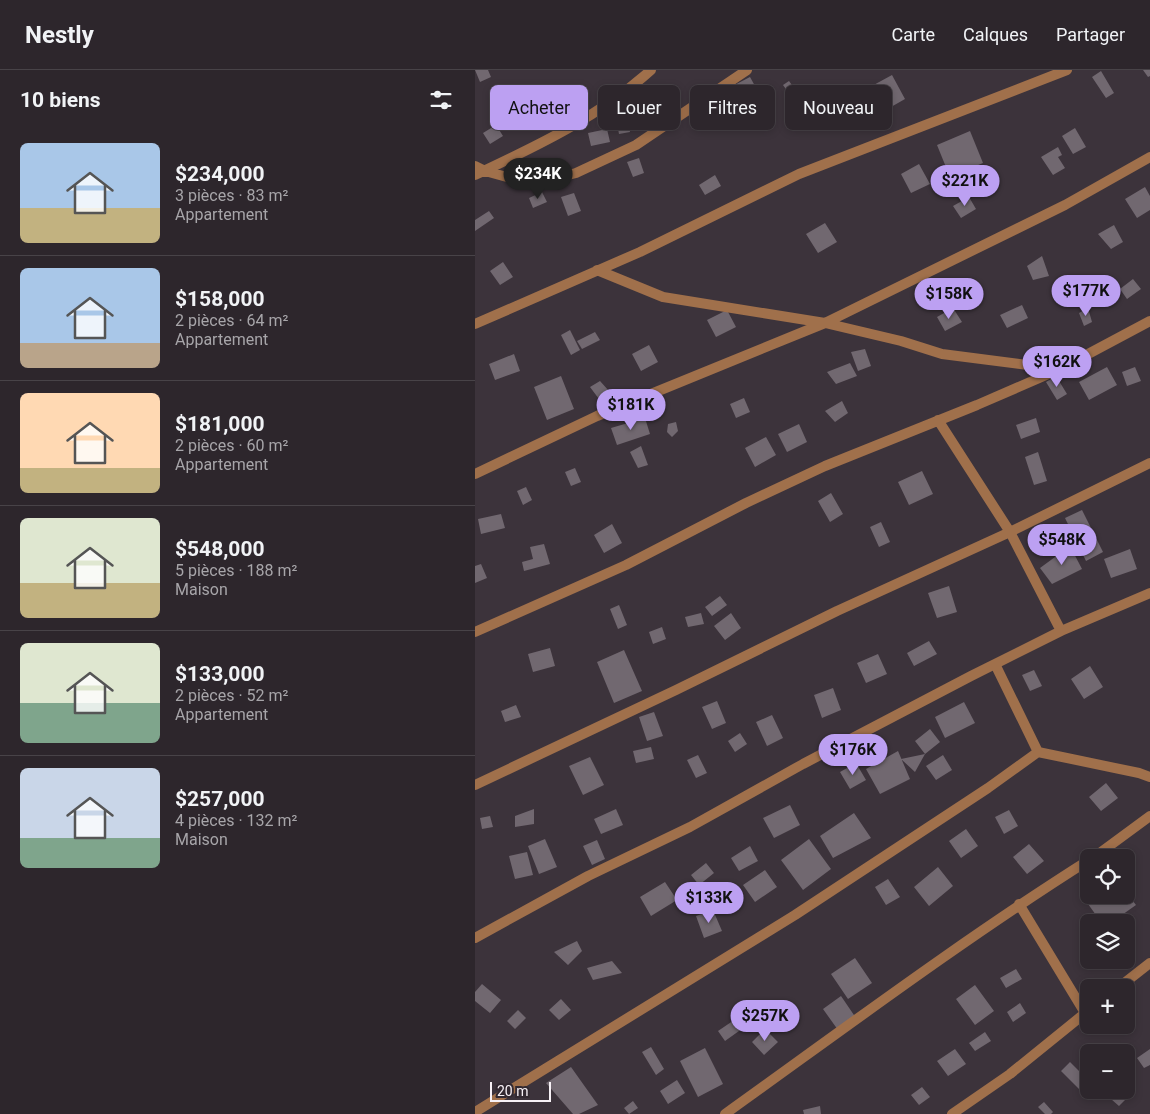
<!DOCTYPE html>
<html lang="fr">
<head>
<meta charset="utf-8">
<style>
	body { margin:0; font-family:Roboto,sans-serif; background:#393238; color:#f1f3f6; height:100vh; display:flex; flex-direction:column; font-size:19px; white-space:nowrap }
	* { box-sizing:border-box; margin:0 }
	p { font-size:16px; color:#a7a5a9 }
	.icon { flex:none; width:28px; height:28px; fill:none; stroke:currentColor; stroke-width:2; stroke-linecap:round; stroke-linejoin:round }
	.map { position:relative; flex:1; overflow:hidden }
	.details { display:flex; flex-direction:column; background:#2d262c; width:475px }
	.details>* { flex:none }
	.banner { position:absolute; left:15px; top:15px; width:475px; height:45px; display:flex; gap:10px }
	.buttons { position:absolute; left:605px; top:779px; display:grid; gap:10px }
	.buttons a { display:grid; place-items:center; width:55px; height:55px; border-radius:8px; background:#2d262c; box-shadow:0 2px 8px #0003,0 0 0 1px #484348; font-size:25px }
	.scale { position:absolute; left:15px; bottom:12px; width:61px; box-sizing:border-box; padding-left:5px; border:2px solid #f7f1f6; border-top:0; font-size:14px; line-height:18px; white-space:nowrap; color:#f7f1f6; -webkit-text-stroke:4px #322931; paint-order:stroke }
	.price { position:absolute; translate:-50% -42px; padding:0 11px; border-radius:18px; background:#bca0f2; color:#111; font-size:16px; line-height:32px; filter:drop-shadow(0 1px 2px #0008) }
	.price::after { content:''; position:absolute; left:50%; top:30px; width:15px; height:11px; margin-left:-8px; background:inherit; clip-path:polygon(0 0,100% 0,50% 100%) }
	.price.current { background:#222; color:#fff }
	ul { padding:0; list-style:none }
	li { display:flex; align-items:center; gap:15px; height:125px; padding:0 20px }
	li+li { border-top:1px solid #484348 }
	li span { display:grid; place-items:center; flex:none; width:140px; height:100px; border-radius:8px; color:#555 }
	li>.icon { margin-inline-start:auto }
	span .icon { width:60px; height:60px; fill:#fffc; stroke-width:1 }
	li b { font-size:21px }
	h2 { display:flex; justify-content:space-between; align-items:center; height:60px; padding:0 20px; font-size:21px }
	.tag { padding:0 18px; border-radius:8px; background:#2d262c; box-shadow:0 2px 8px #0003,0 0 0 1px #484348; font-size:18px; line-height:45px }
	.tag.current { background:#bca0f2; color:#111 }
	header { display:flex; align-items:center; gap:30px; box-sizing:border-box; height:70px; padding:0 25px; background:#2d262c; border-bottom:1px solid #484348 }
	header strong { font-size:24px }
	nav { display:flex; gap:28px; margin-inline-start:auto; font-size:18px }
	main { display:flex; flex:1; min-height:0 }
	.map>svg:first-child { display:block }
	.building { fill:#716870 }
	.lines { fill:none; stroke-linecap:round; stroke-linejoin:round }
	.minor { stroke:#a0704b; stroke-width:10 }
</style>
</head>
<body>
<header>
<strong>Nestly</strong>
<nav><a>Carte</a><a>Calques</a><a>Partager</a></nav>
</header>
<main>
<section class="details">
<h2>10 biens<svg class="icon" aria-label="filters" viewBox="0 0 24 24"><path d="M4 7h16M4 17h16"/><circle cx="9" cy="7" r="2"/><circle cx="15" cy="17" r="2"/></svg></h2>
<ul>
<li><span style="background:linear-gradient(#a9c7e8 65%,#c2b280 0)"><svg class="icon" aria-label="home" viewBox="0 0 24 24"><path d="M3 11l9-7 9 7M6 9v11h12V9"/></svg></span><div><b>$234,000</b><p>3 pièces · 83 m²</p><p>Appartement</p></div></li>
<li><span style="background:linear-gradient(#a9c7e8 75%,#b9a48a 0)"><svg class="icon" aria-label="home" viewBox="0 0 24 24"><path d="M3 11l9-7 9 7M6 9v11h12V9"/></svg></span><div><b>$158,000</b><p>2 pièces · 64 m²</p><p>Appartement</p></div></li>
<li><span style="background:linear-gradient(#ffd9b3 75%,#c2b280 0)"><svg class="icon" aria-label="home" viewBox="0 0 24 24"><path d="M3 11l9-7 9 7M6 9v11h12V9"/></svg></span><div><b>$181,000</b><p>2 pièces · 60 m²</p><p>Appartement</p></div></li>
<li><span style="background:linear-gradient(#dfe7d0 65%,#c2b280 0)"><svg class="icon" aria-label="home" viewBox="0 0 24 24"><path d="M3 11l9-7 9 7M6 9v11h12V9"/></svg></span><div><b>$548,000</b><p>5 pièces · 188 m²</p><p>Maison</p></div></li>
<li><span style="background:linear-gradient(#dfe7d0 60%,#7fa58c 0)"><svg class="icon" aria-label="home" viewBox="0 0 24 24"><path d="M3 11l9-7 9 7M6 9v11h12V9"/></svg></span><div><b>$133,000</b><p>2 pièces · 52 m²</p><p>Appartement</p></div></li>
<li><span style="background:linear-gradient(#c9d6e8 70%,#7fa58c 0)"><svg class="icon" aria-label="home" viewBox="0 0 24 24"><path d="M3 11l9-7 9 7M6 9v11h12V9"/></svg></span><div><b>$257,000</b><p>4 pièces · 132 m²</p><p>Maison</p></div></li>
</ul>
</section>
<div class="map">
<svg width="675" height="1044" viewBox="0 0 675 1044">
	<rect width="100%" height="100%" fill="#3c333b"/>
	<path class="building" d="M0 0H13L16 7 5 12Z
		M668 0H675V6L673 7Z
		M626 1 639 23 631 28 617 7Z
		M417 5 430 29 409 41 395 17Z
		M275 7 280 16 247 32 242 24Z
		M314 11 319 18 313 22 308 15Z
		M264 29 275 48 257 59 246 40Z
		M65 31 69 44 56 48 52 36Z
		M152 46 155 62 144 64 141 48Z
		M21 55 28 66 15 74 8 63Z
		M600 58 611 77 598 84 587 66Z
		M132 59 135 72 116 76 113 63Z
		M495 61 508 93 475 107 462 75Z
		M583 77 587 85 583 87 590 98 578 105 566 87Z
		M164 88 169 103 158 107 152 92Z
		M74 94 79 103 71 106 67 97Z
		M444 94 455 114 436 123 426 104Z
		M240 105 246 116 230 125 224 115Z
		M670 117 675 126V140L662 148 650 129Z
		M67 122 72 132 58 138 54 128Z
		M99 123 106 141 93 146 86 127Z
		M494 127 501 139 486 148 478 136Z
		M14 141 19 148 0 161V150Z
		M350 153 362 172 343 183 331 164Z
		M639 155 648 172 636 179 623 164Z
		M567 186 574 206 558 210 552 196Z
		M28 192 38 207 25 215 15 201Z
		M658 209 666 219 652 229 645 219Z
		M498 214 502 223 491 228 487 219Z
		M547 235 553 248 532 258 525 245Z
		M478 238 487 252 470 261 462 247Z
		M613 238 617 252 609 256 604 243Z
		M252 240 261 257 241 267 232 250Z
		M95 260 105 280 96 285 86 265Z
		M120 262 125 270 107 279 102 271Z
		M174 275 183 292 166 301 157 284Z
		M390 279 396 296 383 301 376 282Z
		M39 284 45 301 20 310 14 294Z
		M375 293 382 306 361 314 352 302Z
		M632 297 642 315 614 330 604 312Z
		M660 297 666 311 652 316 647 302Z
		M86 306 99 339 72 350 59 317Z
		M581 306 592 324 582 330 571 312Z
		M125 311 134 321 124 329 115 317Z
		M269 328 275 342 261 348 255 334Z
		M367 331 373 343 360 352 350 341Z
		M170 348 175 364 142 375 136 358Z
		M561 348 565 362 546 369 541 355Z
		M201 352 203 361 197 367 192 362 193 354Z
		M324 354 332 372 312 382 303 364Z
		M291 367 301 385 280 397 270 378Z
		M166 376 173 395 163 398 155 382Z
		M563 382 572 411 559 415 550 387Z
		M100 398 106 412 96 416 90 402Z
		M447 401 458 424 434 435 423 412Z
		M51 417 57 430 48 435 42 421Z
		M356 423 368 444 355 452 343 431Z
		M607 440 628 482 611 491 590 448Z
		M26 444 30 458 6 464 3 449Z
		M406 452 415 472 404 477 395 457Z
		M137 454 147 473 129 483 119 465Z
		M69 474 75 494 49 501 47 492 58 489 55 477Z
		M595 476 607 499 577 514 565 498Z
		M655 479 662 499 636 508 629 489Z
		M6 494 12 508 0 513V496Z
		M474 516 482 542 462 548 453 523Z
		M245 526 252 535 237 546 230 537Z
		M144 535 152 555 143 559 135 539Z
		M226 543 229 554 213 557 210 547Z
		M256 543 266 558 250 570 239 556Z
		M187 557 191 569 178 574 174 562Z
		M454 571 462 584 439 596 432 583Z
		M75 578 80 596 58 602 53 584Z
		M149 580 167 621 139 633 122 592Z
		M403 584 412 604 391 613 382 593Z
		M615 596 628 617 609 629 596 609Z
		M559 600 567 616 555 621 547 605Z
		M358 618 366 640 347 648 339 625Z
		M242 631 251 653 237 659 227 637Z
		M489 632 500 653 470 668 460 647Z
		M41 635 46 647 30 652 26 641Z
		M179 642 188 666 172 671 164 647Z
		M297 645 308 668 292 676 281 652Z
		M455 659 465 672 450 684 440 671Z
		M265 663 272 674 260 682 253 671Z
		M176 677 179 689 161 693 158 681Z
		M423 681 435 709 405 724 391 699Z
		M450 684 440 702 426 689Z
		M223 685 232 703 221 708 212 690Z
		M468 685 477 700 461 710 451 696Z
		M115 687 129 715 108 725 94 696Z
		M381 693 391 710 375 719 365 702Z
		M631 713 643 728 626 741 614 727Z
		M315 735 325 755 299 768 288 748Z
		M59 739V754L40 757V746Z
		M141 739 148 755 126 764 119 749Z
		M534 740 543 756 529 764 520 747Z
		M379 743 396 768 358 788 345 766Z
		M15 746 18 757 7 759 5 748Z
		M491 759 503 776 486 788 474 771Z
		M70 769 82 797 64 804 53 776Z
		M334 769 356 799 328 820 306 790Z
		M122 770 130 789 117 795 108 776Z
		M554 774 569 791 552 804 538 787Z
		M275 776 283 791 264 801 256 788Z
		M52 782 58 805 40 809 34 786Z
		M231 793 239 803 224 815 216 805Z
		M463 797 478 816 454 836 439 817Z
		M290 800 302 817 280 832 268 815Z
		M413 809 425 827 411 835 400 817Z
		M190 812 202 830 176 846 165 827Z
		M651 822 661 835 637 852H626L613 834 626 825H651Z
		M235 825 239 832 227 839 223 832Z
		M238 840 247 861 229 868 221 846Z
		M102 871 107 881 93 895 79 882Z
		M380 888 397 913 373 929 356 904Z
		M137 891 147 903 118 910 112 898Z
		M541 899 547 909 531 918 525 908Z
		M7 914 26 930 15 943 0 931V922Z
		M500 915 519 941 500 955 481 929Z
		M366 926 381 948 363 960 348 939Z
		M86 929 96 940 84 950 74 940Z
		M545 933 551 943 538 952 532 942Z
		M43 940 51 948 40 959 32 951Z
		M271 942 278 951 250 971 243 961Z
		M290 959 303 972 289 985 277 972Z
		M510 962 516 971 500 981 494 973Z
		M176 977 189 999 181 1005 167 982Z
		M230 978 248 1014 223 1027 205 991Z
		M480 979 491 994 473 1006 462 991Z
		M675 979V995L669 998 662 988Z
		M595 992 614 1011V1013L606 1021 586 1001Z
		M96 997 123 1035 104 1044H98L71 1013Z
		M202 1010 210 1023 193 1034 185 1021Z
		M447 1017 455 1027 444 1035 436 1025Z
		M632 1020H643L652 1028 644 1036 629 1023Z
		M158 1031 163 1038 154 1044 149 1038Z
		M569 1032 578 1042 576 1044H570L563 1037Z
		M345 1036 346 1044H329L328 1040Z"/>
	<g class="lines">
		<path class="minor" d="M0 96 10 101 39 109H78L101 103 161 75 272 0
			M0 105C62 76 125 46 176 0
			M122 200 188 227 350 253 426 271 467 284 584 299
			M0 254 165 182 324 104 592 0
			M463 350 535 462 586 561
			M0 404 122 346 350 253 590 135 675 87
			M0 562 151 495 271 433 350 396 502 335 585 299 675 251
			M520 594 563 682
			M0 715 201 620 362 541 535 462 675 393
			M618 788 675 746
			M544 834 610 943
			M0 868 113 806 215 757 328 694 496 606 586 561 675 523
			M643 918 675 893
			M0 1042 320 845 513 718 563 682 664 703 675 707
			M250 1044C370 958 489 869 614 790
			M477 1044 535 1004 614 940"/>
	</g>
</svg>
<div class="buttons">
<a><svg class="icon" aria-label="locate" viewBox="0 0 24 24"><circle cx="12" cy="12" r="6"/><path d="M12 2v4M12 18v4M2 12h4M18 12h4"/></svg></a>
<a><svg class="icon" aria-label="layers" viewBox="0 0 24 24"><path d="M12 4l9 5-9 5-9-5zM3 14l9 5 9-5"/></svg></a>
<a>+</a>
<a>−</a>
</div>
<div class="scale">20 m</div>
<b class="price current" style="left:63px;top:130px">$234K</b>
<b class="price" style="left:490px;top:137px">$221K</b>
<b class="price" style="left:611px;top:247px">$177K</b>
<b class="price" style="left:474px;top:250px">$158K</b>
<b class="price" style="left:582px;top:318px">$162K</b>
<b class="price" style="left:156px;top:361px">$181K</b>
<b class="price" style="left:587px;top:496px">$548K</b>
<b class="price" style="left:378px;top:706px">$176K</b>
<b class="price" style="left:234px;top:854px">$133K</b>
<b class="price" style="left:290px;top:972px">$257K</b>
<div class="banner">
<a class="tag current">Acheter</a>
<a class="tag">Louer</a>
<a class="tag">Filtres</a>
<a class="tag">Nouveau</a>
</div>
</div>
</main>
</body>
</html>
